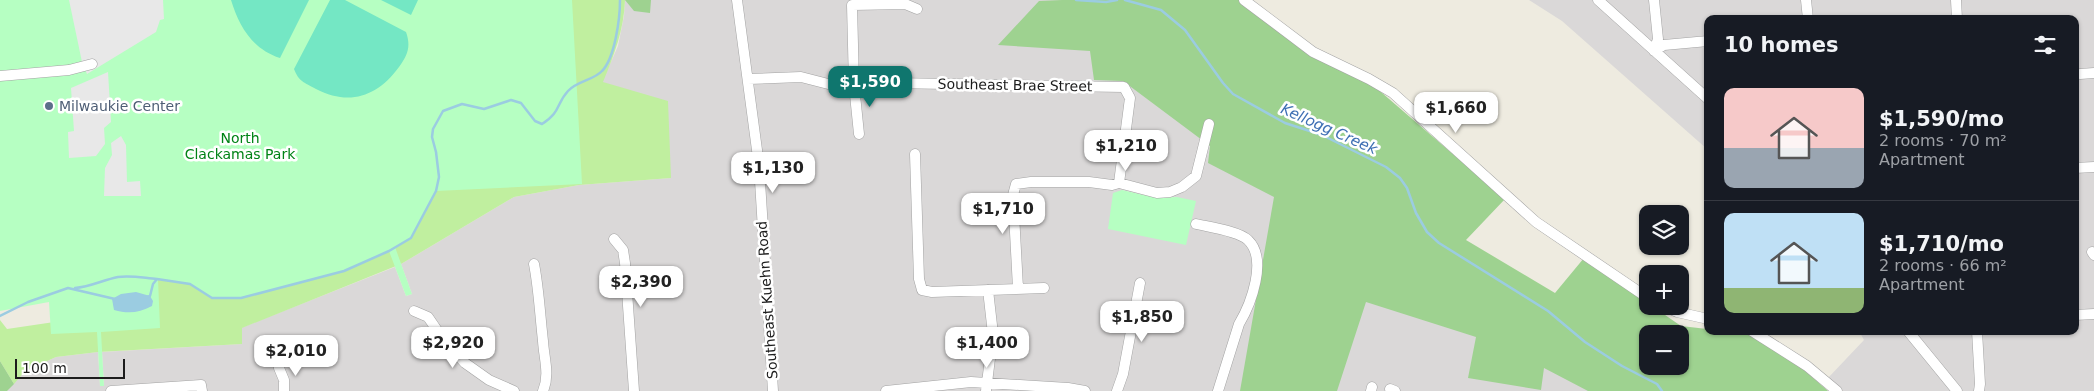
<!DOCTYPE html>
<html lang="en">
<head>
<meta charset="utf-8">
<style>
	body { margin:0; font-family:"DejaVu Sans",sans-serif; background:#242831; color:#f1f3f6; height:100vh; display:flex; flex-direction:column; font-size:19px; white-space:nowrap }
	* { box-sizing:border-box; margin:0 }
	p { font-size:16px; color:#9ea1a6 }
	.icon { flex:none; width:28px; height:28px; fill:none; stroke:currentColor; stroke-width:2; stroke-linecap:round; stroke-linejoin:round }
	.map { position:relative; flex:1; overflow:hidden }
	.details { position:absolute; left:1704px; top:15px; width:375px; height:320px; display:flex; flex-direction:column; background:#171b24; border-radius:10px; box-shadow:0 1px 4px #0004 }
	.details>* { flex:none }
	.tools { position:absolute; left:1639px; top:205px; display:grid; gap:10px }
	.tools a { display:grid; place-items:center; width:50px; height:50px; border-radius:10px; background:#171b24; box-shadow:0 1px 4px #0004; font-size:25px }
	.scale { position:absolute; left:15px; bottom:12px; width:110px; box-sizing:border-box; padding-left:5px; border:2px solid #1c1c1c; border-top:0; font-size:14px; line-height:18px; white-space:nowrap; color:#1c1c1c; -webkit-text-stroke:4px #fff; paint-order:stroke }
	.price { position:absolute; translate:-50% -42px; padding:0 11px; border-radius:10px; background:#fff; color:#222; font-size:16px; line-height:32px; filter:drop-shadow(0 1px 2px #0008) }
	.price::after { content:''; position:absolute; left:50%; top:30px; width:15px; height:11px; margin-left:-8px; background:inherit; clip-path:polygon(0 0,100% 0,50% 100%) }
	.price.on { background:#0f766e; color:#fff }
	ul { padding:0; list-style:none }
	li { display:flex; align-items:center; gap:15px; height:125px; padding:0 20px }
	li+li { border-top:1px solid #363941 }
	li span { display:grid; place-items:center; flex:none; width:140px; height:100px; border-radius:10px; color:#555 }
	li>.icon { margin-inline-start:auto }
	span .icon { width:60px; height:60px; fill:#fffc; stroke-width:1 }
	li b { font-size:21px }
	h2 { display:flex; justify-content:space-between; align-items:center; height:60px; padding:0 20px; font-size:21px }
	.map>svg:first-child { display:block }
	.residential { fill:#dad8d8; fill-rule:evenodd }
	.grass { fill:#c0ef9f }
	.forest { fill:#9ed290; fill-rule:evenodd }
	.park { fill:#b6ffc2 }
	.pitch { fill:#74e7c4 }
	.parking { fill:#e8e8e8 }
	.water { fill:#9bcce1 }
	.lines { fill:none; stroke-linecap:round; stroke-linejoin:round }
	.stream { stroke:#9bcce1; stroke-width:2.5 }
	.minor-casing { stroke:#a3a3a3; stroke-width:11 }
	.minor { stroke:#fff; stroke-width:10 }
	.service-dot { fill:#5c6f8a; stroke:#fff; stroke-width:2 }
	.labels { text-anchor:middle; dominant-baseline:central; stroke-width:5; stroke-linejoin:round; paint-order:stroke }
	.street-label { font-size:14px; fill:#1c1c1c; stroke:#fff }
	.service-label { font-size:14px; fill:#4e5e75; stroke:#fff; text-anchor:start }
	.park-label { font-size:14px; fill:#008316; stroke:#fff }
	.water-label { font-size:15px; font-style:italic; fill:#3f70b4; stroke:#fff }
</style>
</head>
<body>
<div class="map">
<svg width="2094" height="391" viewBox="0 0 2094 391">
	<rect width="100%" height="100%" fill="#eeebe0"/>
	<path class="residential" d="M625 0H1064L1654 391H7L25 371 56 357 98 352 100 386 104 385 102 352 242 344 241 328 395 267 406 296 412 294 401 264 514 197 579 185 671 178 602 82 618 46 624 16ZM1122 190 1157 198 1177 197 1108 229Z
		M1529 0H2094V391H1843L1828 378 1864 340 1859 331H2075V19H1708L1707 149 1562 21Z"/>
	<path class="grass" d="M522 0H625C624 30 614 55 603 82L668 101 671 178 579 185 514 197 401 264 242 328V344L98 352 56 357 25 371 14 384 0 361V320L7 329 61 321Z"/>
	<path class="forest" d="M625 0H651L650 13 634 11Z
		M1062 0H1240L1374 86 1505 199 1466 240 1555 293 1584 258 1647 303 1648 306H1652L1681 326 1707 329 1708 331 1744 332 1802 368 1828 391H1588L1544 368 1541 390 1468 378 1476 337 1366 302 1337 391H1240L1274 197 1208 163 1210 146 1123 81 1094 80 1090 51 998 45 1039 1ZM1648 334H1680V366H1648Z
		M0 361 14 384 7 391H0Z"/>
	<path class="park" d="M0 0H572L582 184 436 191 411 238 395 247 412 294 406 296 389 251 344 271 241 298H212L190 284 158 279 160 328 101 332 104 386H100L97 332 51 334 49 302 0 311Z
		M1122 190 1157 198 1177 197 1196 201 1186 245 1108 229 1113 193Z"/>
	<path class="pitch" d="M231 0H309L280 58C252 49 239 26 231 0Z
		M330 0H345L406 32C411 46 408 55 399 67 377 97 349 106 316 89 304 82 299 82 294 69Z
		M381 0H418L411 15Z"/>
	<path class="parking" d="M69 0H163L164 19 160 20 156 32 87 74 82 62Z
		M108 72 111 122 104 128 105 144 96 156 69 158 68 132 74 131 71 88Z
		M121 136 126 145 127 182 140 181 141 196H104L105 168 112 155 111 143Z"/>
	<path class="water" d="M136 292 150 296 153 301 152 306C139 313 128 314 114 310L112 299 121 294Z"/>
	<g class="lines">
		<path class="stream" d="M1076 0 1106 2 1117 0
			M1125 0 1161 10 1185 30 1223 83 1233 94 1285 123 1322 135 1386 167 1400 178 1407 188 1416 213 1427 232 1439 243 1548 311 1585 342 1622 366 1657 384 1662 391
			M75 288C90 287 103 280 118 277 131 275 144 278 157 279
			M147 297 150 296 153 284 157 279 190 284 212 298H241L344 271 389 251 411 238 436 191 439 177 436 152 432 137 433 129 443 111 462 104 484 109 511 100 521 103 535 121 542 124C561 112 556 104 568 91 577 81 594 80 602 71 615 58 620 18 620 0
			M0 316 28 302 68 288 115 299"/>
		<g class="minor-casing">
			<path id="minor" d="M737 0 759 165 773 391
				M1244 0 1313 52 1369 79 1393 93 1536 222 1648 298
				M1598 0 1708 99
				M1654 0 1658 39 1654 51
				M1806 0 1808 19
				M1956 0 1957 19
				M1654 51 1664 45 1708 41
				M2080 74 2094 73
				M0 76 69 70 92 64
				M748 79 801 77 836 86 892 83 1124 87 1130 98 1119 183
				M859 134 854 85 852 5 905 4 917 9
				M915 154 919 279 922 290 932 292 1044 288
				M2075 168 2094 167
				M1196 224C1209 227 1238 231 1248 240 1268 259 1251 304 1239 324L1218 391
				M614 239 623 250 625 263 634 391
				M2092 252 2094 255
				M534 264C539 290 540 315 543 341 544 359 550 374 543 391
				M1018 288 1013 195 1016 184 1031 182H1089L1112 185 1119 183 1157 193 1170 192 1182 187 1196 176 1209 124
				M1663 306 1677 312 1708 319
				M414 311 428 317 443 339 465 363 489 380 514 391
				M2075 315 2094 314
				M1752 331 1807 366 1837 391
				M1908 331 1957 391
				M1977 331 1980 384 1979 391
				M279 368 284 380V391
				M1390 389 1395 391
				M111 391 201 385 202 391
				M886 391 971 382 1068 388 1085 391
				M986 391 993 334 988 290
				M1117 391 1123 374 1140 283
				M1371 391 1372 387"/>
		</g>
		<use href="#minor" class="minor"/>
	</g>
	<circle class="service-dot" cx="49" cy="106" r="5"/>
	<g class="labels">
		<g class="street-label">
			<text transform="translate(1015 85) rotate(1)">Southeast Brae Street</text>
			<text transform="translate(767 300) rotate(-94)">Southeast Kuehn Road</text>
		</g>
		<g class="service-label">
			<text x="59" y="106">Milwaukie Center</text>
		</g>
		<g class="park-label">
			<text x="240" y="138">North<tspan x="240" dy="16">Clackamas Park</tspan></text>
		</g>
		<g class="water-label">
			<text transform="translate(1329 129) rotate(24)">Kellogg Creek</text>
		</g>
	</g>
</svg>
<div class="tools">
<a><svg class="icon" aria-label="layers" viewBox="0 0 24 24"><path d="M12 4l9 5-9 5-9-5zM3 14l9 5 9-5"/></svg></a>
<a>+</a>
<a>−</a>
</div>
<div class="scale">100 m</div>
<b class="price on" style="left:870px;top:108px">$1,590</b>
<b class="price" style="left:1456px;top:134px">$1,660</b>
<b class="price" style="left:1126px;top:172px">$1,210</b>
<b class="price" style="left:773px;top:194px">$1,130</b>
<b class="price" style="left:1003px;top:235px">$1,710</b>
<b class="price" style="left:641px;top:308px">$2,390</b>
<b class="price" style="left:1142px;top:343px">$1,850</b>
<b class="price" style="left:453px;top:369px">$2,920</b>
<b class="price" style="left:987px;top:369px">$1,400</b>
<b class="price" style="left:296px;top:377px">$2,010</b>
<section class="details">
<h2>10 homes<svg class="icon" aria-label="filters" viewBox="0 0 24 24"><path d="M4 7h16M4 17h16"/><circle cx="9" cy="7" r="2"/><circle cx="15" cy="17" r="2"/></svg></h2>
<ul>
<li><span style="background:linear-gradient(#f6c9c9 60%,#9aa5b1 0)"><svg class="icon" aria-label="home" viewBox="0 0 24 24"><path d="M3 11l9-7 9 7M6 9v11h12V9"/></svg></span><div><b>$1,590/mo</b><p>2 rooms · 70 m²</p><p>Apartment</p></div></li>
<li><span style="background:linear-gradient(#bfe0f5 75%,#8fb573 0)"><svg class="icon" aria-label="home" viewBox="0 0 24 24"><path d="M3 11l9-7 9 7M6 9v11h12V9"/></svg></span><div><b>$1,710/mo</b><p>2 rooms · 66 m²</p><p>Apartment</p></div></li>
</ul>
</section>
</div>
</body>
</html>
